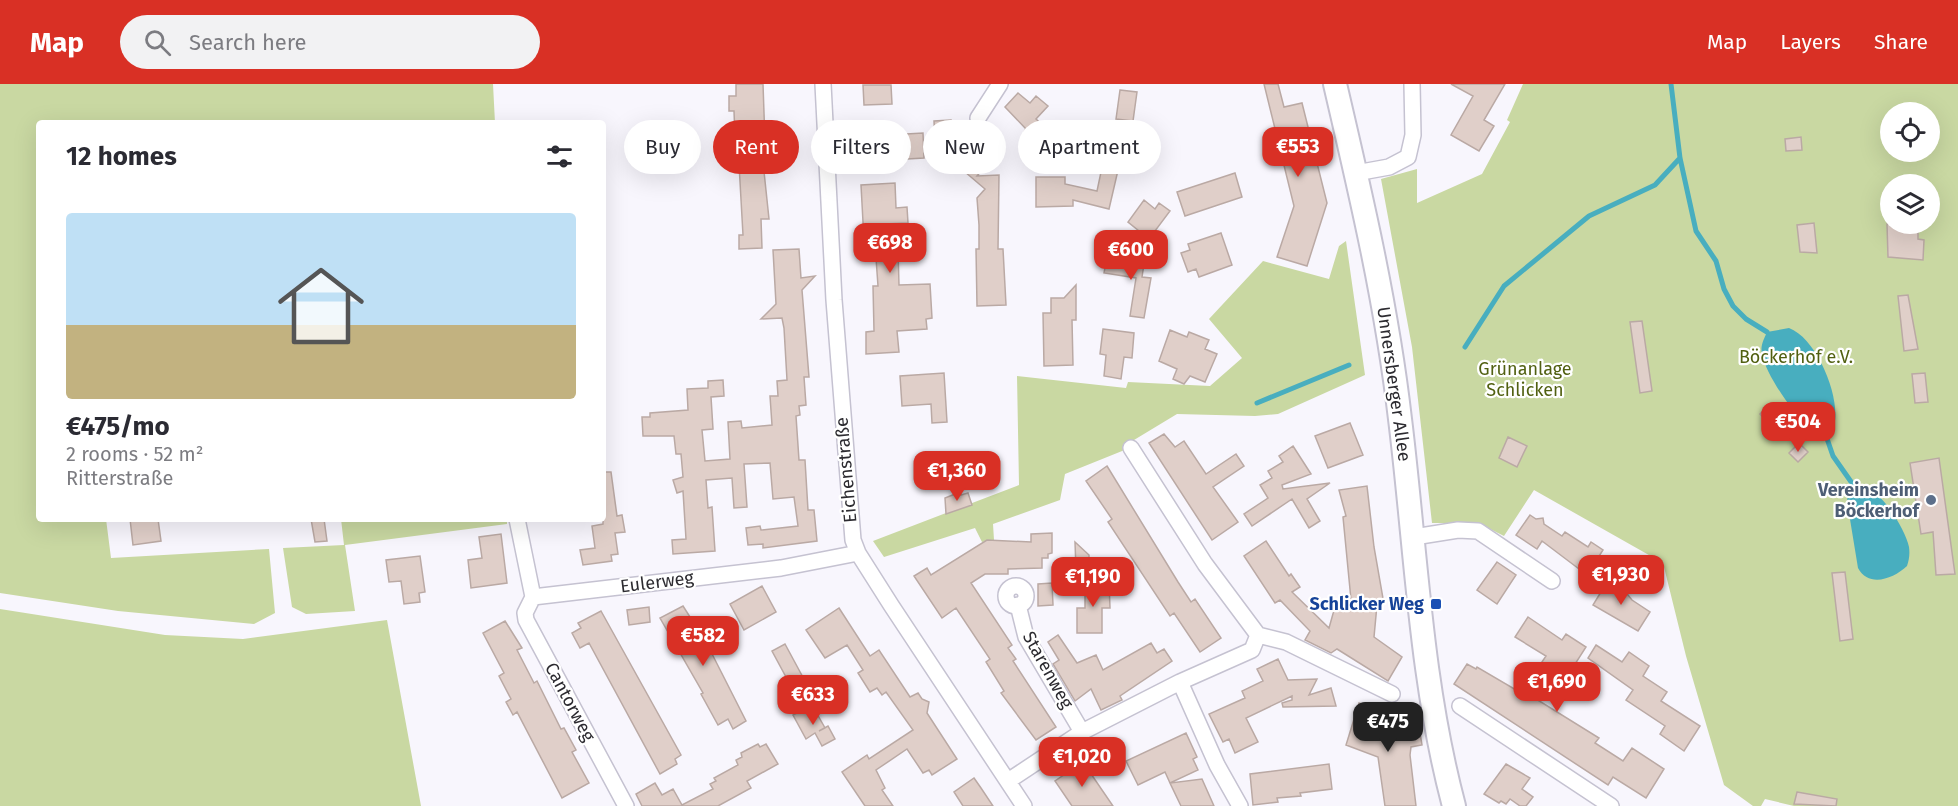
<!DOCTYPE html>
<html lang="en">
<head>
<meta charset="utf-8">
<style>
	body { margin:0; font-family:"Fira Sans",sans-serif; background:#f2f2f3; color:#2b2b33; height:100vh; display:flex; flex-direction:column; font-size:22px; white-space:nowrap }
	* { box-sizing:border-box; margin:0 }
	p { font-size:20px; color:#7c7c81 }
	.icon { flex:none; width:33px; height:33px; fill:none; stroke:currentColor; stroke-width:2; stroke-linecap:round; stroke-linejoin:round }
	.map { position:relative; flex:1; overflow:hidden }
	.details { position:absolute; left:36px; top:36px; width:570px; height:402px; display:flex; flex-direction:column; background:#fff; border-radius:6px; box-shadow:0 6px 24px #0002 }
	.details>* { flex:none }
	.guide { position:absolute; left:624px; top:36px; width:570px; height:54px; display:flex; gap:12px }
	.fabs { position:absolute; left:1880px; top:18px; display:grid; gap:12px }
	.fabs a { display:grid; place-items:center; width:60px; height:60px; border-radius:50%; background:#fff; box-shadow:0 6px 24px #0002; font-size:30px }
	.price { position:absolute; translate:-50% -51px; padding:0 14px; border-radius:12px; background:#d93025; color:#fff; font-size:20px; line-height:39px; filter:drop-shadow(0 2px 3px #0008) }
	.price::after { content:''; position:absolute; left:50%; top:36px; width:18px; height:14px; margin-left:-9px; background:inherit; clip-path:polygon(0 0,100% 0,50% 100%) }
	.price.current { background:#222; color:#fff }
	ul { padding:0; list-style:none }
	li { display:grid; align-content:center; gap:12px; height:318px; padding:0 30px }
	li+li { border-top:2px solid #e1e1e2 }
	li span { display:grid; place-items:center; height:186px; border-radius:6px; color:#555 }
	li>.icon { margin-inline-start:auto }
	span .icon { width:108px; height:108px; fill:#fffc; stroke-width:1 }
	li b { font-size:26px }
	h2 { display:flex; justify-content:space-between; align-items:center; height:72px; padding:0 30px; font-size:26px }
	.chip { padding:0 21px; border-radius:27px; background:#fff; box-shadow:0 6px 24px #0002; font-size:21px; line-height:54px }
	.chip.current { background:#d93025; color:#fff }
	header { display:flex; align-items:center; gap:36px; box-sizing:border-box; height:84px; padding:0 30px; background:#d93025; color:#fff }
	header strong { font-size:28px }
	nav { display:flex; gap:33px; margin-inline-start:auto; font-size:21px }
	.search { width:420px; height:54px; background:#f2f2f3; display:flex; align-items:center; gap:15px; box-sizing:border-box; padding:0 21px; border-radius:33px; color:#7c7c81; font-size:22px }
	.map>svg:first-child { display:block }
	.green { fill:#c9d8a2; fill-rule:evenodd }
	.water { fill:#48aebf }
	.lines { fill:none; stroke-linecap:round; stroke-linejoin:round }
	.stream { stroke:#48aebf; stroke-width:5 }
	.building { fill:#e0cfc9; stroke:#baa9a4; stroke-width:1.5 }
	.street-casing { stroke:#c5c2d1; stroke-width:18 }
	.secondary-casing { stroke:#c5c2d1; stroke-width:26 }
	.street { stroke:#fff; stroke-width:15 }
	.secondary { stroke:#fff; stroke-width:22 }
	.service-dot { fill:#5c6f8a; stroke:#fff; stroke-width:2 }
	.transit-dot { fill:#1a4fb4; stroke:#fff; stroke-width:2 }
	.labels { text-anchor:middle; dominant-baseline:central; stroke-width:4.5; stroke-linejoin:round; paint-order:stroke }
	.park-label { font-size:18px; fill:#516011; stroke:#fff }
	.street-label { font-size:18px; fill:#2c2b30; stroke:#fff }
	.service-label { font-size:18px; font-weight:bold; fill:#4e5e75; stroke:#fff; text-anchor:end }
	.transit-label { font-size:18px; font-weight:bold; fill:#164399; stroke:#fff; text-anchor:end }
</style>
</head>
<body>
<header>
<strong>Map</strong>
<div class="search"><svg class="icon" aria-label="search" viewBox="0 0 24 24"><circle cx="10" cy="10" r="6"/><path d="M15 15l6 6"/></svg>Search here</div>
<nav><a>Map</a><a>Layers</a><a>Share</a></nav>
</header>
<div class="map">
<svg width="1958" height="722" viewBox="0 0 1958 722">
	<rect width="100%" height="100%" fill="#f8f6fd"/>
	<path class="green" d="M0 0H493L495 39H39V435H106L111 474 269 465 275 529 254 540 118 527 0 509Z
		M1523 0H1958V722H1794L1765 715 1761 722H1753L1724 701 1686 572 1663 479 1534 406 1504 452 1478 439H1432L1412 263 1381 95 1417 85V119L1482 90 1510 38 1507 36ZM1890 28H1929V68H1890ZM1890 100H1929V140H1890Z
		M1346 157 1365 291 1278 330 1255 332 1177 330 1134 356 1137 361 1065 390 1060 416 993 440 994 456 982 458 975 444 884 473 873 457 1019 401 1017 292 1126 304 1128 298 1210 302 1242 274 1209 235 1263 177 1329 195 1339 162Z
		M341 435H507V440L345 461 355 527 306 530 292 523 283 464 344 461Z
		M0 525 165 551 243 555 387 536 421 722H0Z"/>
	<path class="water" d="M1789 244C1816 254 1839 309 1835 337L1824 346 1807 342C1792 327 1766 291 1762 270 1760 262 1764 255 1767 248Z
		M1857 400C1878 400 1905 444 1909 463 1910 470 1909 476 1907 482 1893 495 1869 504 1858 484L1847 417 1849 406Z"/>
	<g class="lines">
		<path class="stream" d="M1671 0 1680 74 1696 147 1716 177 1724 205 1733 222 1746 235 1767 248
			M1465 263 1504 202 1589 132 1655 101 1680 74
			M1257 319 1349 281
			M1824 346 1833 372 1854 402"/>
	</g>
	<path class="building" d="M736 0H763L765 58 761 59 769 135H761L762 164 739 165V151H743L739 80H736L734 27H729V12H736Z
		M1264 0H1278L1284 23 1302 19 1327 119 1307 182 1277 173 1294 122Z
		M1451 0H1505L1484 36 1494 42 1479 67 1451 51 1473 12Z
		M863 1H891L892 20 864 21Z
		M1120 6 1137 8 1133 37 1116 35Z
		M1018 9 1030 19 1036 12 1048 22 1036 35 1046 44 1035 58 1024 48 1026 45 1005 23Z
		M951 36 952 55 935 56 934 37Z
		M1101 46 1114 51 1105 72 1109 63 1122 69 1109 125 1073 116V122L1036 123V93H1065V100L1097 107 1104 74 1092 69Z
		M923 49 924 74 890 76 889 51Z
		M1801 53 1802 66 1786 67 1785 55Z
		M971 54 993 73 977 92 999 91 998 165H1003L1006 221 977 222 976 165H979V141L977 114 985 105 951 76Z
		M1235 89 1242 113 1185 132 1177 108Z
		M895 99 896 124 907 123 908 139 884 140 885 167 898 166 899 201 930 200 932 234 926 235 927 245 897 247 899 268 866 270V248L874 247 873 202H878L876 174 865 175 861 101Z
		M1144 116 1155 125 1159 119 1170 127 1149 155 1128 138Z
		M1814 139 1817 169 1800 168 1797 141Z
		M1887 140H1918V155L1924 156 1923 176 1888 173Z
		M1221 149 1232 181 1199 193 1196 185 1188 188 1181 169 1190 166 1188 160Z
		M799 165 801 194 815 192 802 206 809 293H804L806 321 799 322 800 331 796 332 799 376H805L808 426H814L817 457 763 464V460L748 461 746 444 760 442 761 446 798 442 794 413 773 415 770 379 744 380 747 423 734 424 732 394 706 396 708 424 712 423 715 467 673 470 672 456 686 455 683 407 677 409 673 396 683 393 681 370H676L674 352H643L642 333H650V329L688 326 687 305 708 304V297L723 296 724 312 711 313 713 345 702 346 705 377 730 375 728 338 741 337 742 344 772 341 770 312H778L777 297 787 296 784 244 782 234 761 235 776 220 773 166Z
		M1108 168 1127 171 1126 178 1144 180 1142 193 1151 194 1144 234 1130 232 1136 194 1104 189Z
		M1076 201V236H1072L1073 281 1044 282 1043 229H1051V214H1064Z
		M1908 211 1918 265 1904 267 1898 212Z
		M1642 237 1652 307 1640 309 1630 238Z
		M1103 245 1134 249 1132 274 1124 273 1121 295 1104 292 1106 271 1100 270Z
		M1170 246 1187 253 1189 248 1209 256 1205 265 1217 270 1205 298 1190 292 1184 300 1173 295 1177 285 1159 277Z
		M944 289 947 338 932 339 931 320 902 322 900 292Z
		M1925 289 1928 318 1915 319 1912 290Z
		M1771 319 1783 331 1772 342 1760 330Z
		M1350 339 1363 371 1328 384 1315 352Z
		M1164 350 1175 363 1184 357 1206 390 1236 370 1244 382 1213 403 1238 438 1212 456 1149 359Z
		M1508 353 1527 362 1517 383 1499 374Z
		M1799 359 1808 368 1798 378 1789 369Z
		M1293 362 1311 390 1282 401 1283 405 1330 399 1307 415 1320 437 1309 444 1292 415 1252 442 1244 430 1268 414 1260 401 1272 394 1268 387 1283 378 1279 372Z
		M1939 374 1955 490 1936 491 1933 448 1921 450 1910 379Z
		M1107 382 1178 498 1191 518 1195 515 1221 554 1200 568 1174 529 1170 532 1108 438 1112 435 1086 397Z
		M951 384 953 402 922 404 921 386Z
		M603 388H611L617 432 622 431 625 448 615 449 618 470 611 471 612 477 583 481 580 466 595 464 592 442 603 440Z
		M1367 402 1374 463 1384 520 1377 521 1374 553 1402 573 1388 597 1337 565 1331 569 1305 556 1310 547 1280 516 1275 519 1244 472 1266 457 1289 492 1291 490 1300 503 1292 508 1329 544 1336 519 1352 526 1343 433 1346 432 1339 406Z
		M960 408 961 411 968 409 972 421 946 430 945 414Z
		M1530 431 1536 435 1543 434 1544 440 1562 452 1565 448 1588 463 1591 458 1603 466 1587 491 1542 457 1537 465 1516 451Z
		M130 435H158L161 457 133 461Z
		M311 435H324L327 457 315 458Z
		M1052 449V469L1048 470V474H1042V484L1008 485V490H985L971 499 1012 561 1008 564 1016 575 1013 577 1056 643 1036 656 1001 609 1004 607 986 578 990 575 956 524 942 534 914 492 927 484 931 491 987 456 1031 458V450Z
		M501 450 507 499 471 504 468 476 482 474 479 453Z
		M1075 458 1089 471V486H1076Z
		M420 472 425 508 419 509 420 518 404 520 401 497 389 498 386 476Z
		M1497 478 1516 491 1497 520 1477 506Z
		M1845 488 1853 555 1840 557 1832 489Z
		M1109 498 1110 524H1102V549H1077V524H1085V499Z
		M1607 498 1624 506 1632 516 1650 528 1638 547 1593 521Z
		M1052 499 1053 521 1038 522V500Z
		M762 502 776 528 744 546 730 520Z
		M683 522 706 558 746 637 733 645 728 635 718 641 701 610 703 609 660 534Z
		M649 523 650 538 629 541 627 526Z
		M839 524 870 572 879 566 910 613 918 609 922 615 929 618 927 629 957 675 932 691 929 686 923 689 907 665 876 686 885 704 882 706 893 722H865L842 688 867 671 869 675 913 646 886 608 882 611 877 604 870 608 858 589 863 586 847 561 825 574 806 546Z
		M601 527 681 671 675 675 677 680 660 690 589 559 580 564 572 549 581 544 578 539Z
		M1528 533 1562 556 1566 550 1586 563 1570 588 1558 581 1536 615 1599 654 1595 659 1623 677 1632 664 1664 685 1646 714 1613 693 1608 701 1454 600 1467 580 1476 585 1477 583 1516 606 1524 593 1530 596 1546 572 1515 553Z
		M505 537 522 564 517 566 534 599 537 597 561 645 564 644 576 666 572 668 589 699 562 714 517 628 513 631 506 618 511 615 499 592 504 589 483 549Z
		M1058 551 1077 579 1096 571 1103 586 1151 559 1157 569 1164 565 1172 577 1120 612 1122 616 1101 626 1091 605 1075 617 1053 580 1059 576 1048 558Z
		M785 560 806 599 793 606 772 567Z
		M1596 561 1622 578 1629 568 1649 582 1643 592 1667 608 1661 617 1700 642 1684 667 1660 650 1665 642 1626 616 1633 606 1588 574Z
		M1278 575 1288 596 1317 595 1309 611 1331 604 1336 622 1283 623 1282 619 1292 616V612L1246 634 1258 658 1235 669 1229 655 1223 658 1209 630 1245 614 1242 607 1263 597 1257 585Z
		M1359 619 1379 624 1372 646 1418 637 1422 661 1411 663 1410 671 1416 722H1385L1378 673 1346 661Z
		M812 621 825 644 819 647 828 642 835 655 822 662 815 649 806 655 793 631Z
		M1186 649 1197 673 1193 675 1198 686 1170 699 1165 688 1138 701 1126 677Z
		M758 660 760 663 766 660 778 680 747 697 751 704 718 722H642L636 710 655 699 662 711 673 705 682 721 713 705 710 700 716 697 714 694 738 681 736 676 742 673 741 669Z
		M1083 678 1102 706 1113 722H1072L1055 697Z
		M1329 680 1332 705 1300 709 1301 712 1277 714 1278 718 1253 721 1250 690Z
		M1506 680 1530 694 1522 705 1533 713 1526 722H1520L1510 715 1506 720 1501 717 1499 719 1484 710Z
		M974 694 981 704 993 722H963L954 708Z
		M1202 695 1214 722H1181L1170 699Z
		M1797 708 1837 715 1836 722 1794 720Z"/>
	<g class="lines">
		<g class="street-casing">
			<path id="street" d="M823 0 834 216 853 456 858 469 891 521 1024 722
				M978 34 1000 0
				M1356 89 1389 83 1408 73 1413 51 1412 0
				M1131 364 1205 480 1258 551 1286 558 1392 610
				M517 435 533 513
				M1414 453 1458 446 1478 447 1552 497
				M1006 512a10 10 0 1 1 20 0a10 10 0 1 1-20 0Z
				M533 513 781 484 858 469
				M533 513 525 529 526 536 626 722
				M1018 521 1026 553 1082 648
				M1180 598 1217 681 1240 722
				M1460 622 1611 722
				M1008 697 1082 648 1180 598 1252 566 1258 551"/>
		</g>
		<g class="secondary-casing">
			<path id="secondary" d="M1335 0C1361 111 1387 222 1400 335 1416 464 1420 595 1454 722"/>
		</g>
		<use href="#street" class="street"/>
		<use href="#secondary" class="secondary"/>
	</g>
	<circle class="service-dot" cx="1931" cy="416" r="6"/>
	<rect class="transit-dot" x="1430" y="514" width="12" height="12" rx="3"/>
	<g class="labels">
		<g class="park-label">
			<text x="1796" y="273">Böckerhof e.V.</text>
			<text x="1525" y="285">Grünanlage<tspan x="1525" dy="21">Schlicken</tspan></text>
		</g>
		<g class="street-label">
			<text transform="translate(1394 300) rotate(82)">Unnersberger Allee</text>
			<text transform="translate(846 386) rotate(-95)">Eichenstraße</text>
			<text transform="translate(657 498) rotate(-7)">Eulerweg</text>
			<text transform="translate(1048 586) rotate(61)">Starenweg</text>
			<text transform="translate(570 618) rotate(62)">Cantorweg</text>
		</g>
		<g class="service-label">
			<text x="1919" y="406">Vereinsheim<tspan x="1919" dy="21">Böckerhof</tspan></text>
		</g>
		<g class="transit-label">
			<text x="1424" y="520">Schlicker Weg</text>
		</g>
	</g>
</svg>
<div class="fabs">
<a><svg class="icon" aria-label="locate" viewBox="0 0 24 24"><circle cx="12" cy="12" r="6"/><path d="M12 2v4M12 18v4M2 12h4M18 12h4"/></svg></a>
<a><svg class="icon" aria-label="layers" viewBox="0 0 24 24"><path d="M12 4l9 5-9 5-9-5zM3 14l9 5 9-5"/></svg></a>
</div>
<b class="price" style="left:1298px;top:94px">€553</b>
<b class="price" style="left:890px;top:190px">€698</b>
<b class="price" style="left:1131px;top:197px">€600</b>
<b class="price" style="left:1798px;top:369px">€504</b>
<b class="price" style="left:957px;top:418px">€1,360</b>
<b class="price" style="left:1621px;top:522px">€1,930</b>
<b class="price" style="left:1093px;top:524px">€1,190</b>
<b class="price" style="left:703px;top:583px">€582</b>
<b class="price" style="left:1557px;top:629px">€1,690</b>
<b class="price" style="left:813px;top:642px">€633</b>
<b class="price current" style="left:1388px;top:669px">€475</b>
<b class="price" style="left:1082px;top:704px">€1,020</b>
<div class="guide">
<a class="chip">Buy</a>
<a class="chip current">Rent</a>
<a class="chip">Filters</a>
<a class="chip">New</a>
<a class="chip">Apartment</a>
</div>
<section class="details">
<h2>12 homes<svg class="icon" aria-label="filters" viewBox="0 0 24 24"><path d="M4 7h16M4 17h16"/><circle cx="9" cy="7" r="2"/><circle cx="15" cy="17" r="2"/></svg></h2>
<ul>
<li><span style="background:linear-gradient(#bfe0f5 60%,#c2b280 0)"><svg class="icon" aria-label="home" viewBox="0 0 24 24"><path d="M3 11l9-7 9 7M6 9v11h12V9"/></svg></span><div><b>€475/mo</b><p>2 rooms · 52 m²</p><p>Ritterstraße</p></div></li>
</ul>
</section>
</div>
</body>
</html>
